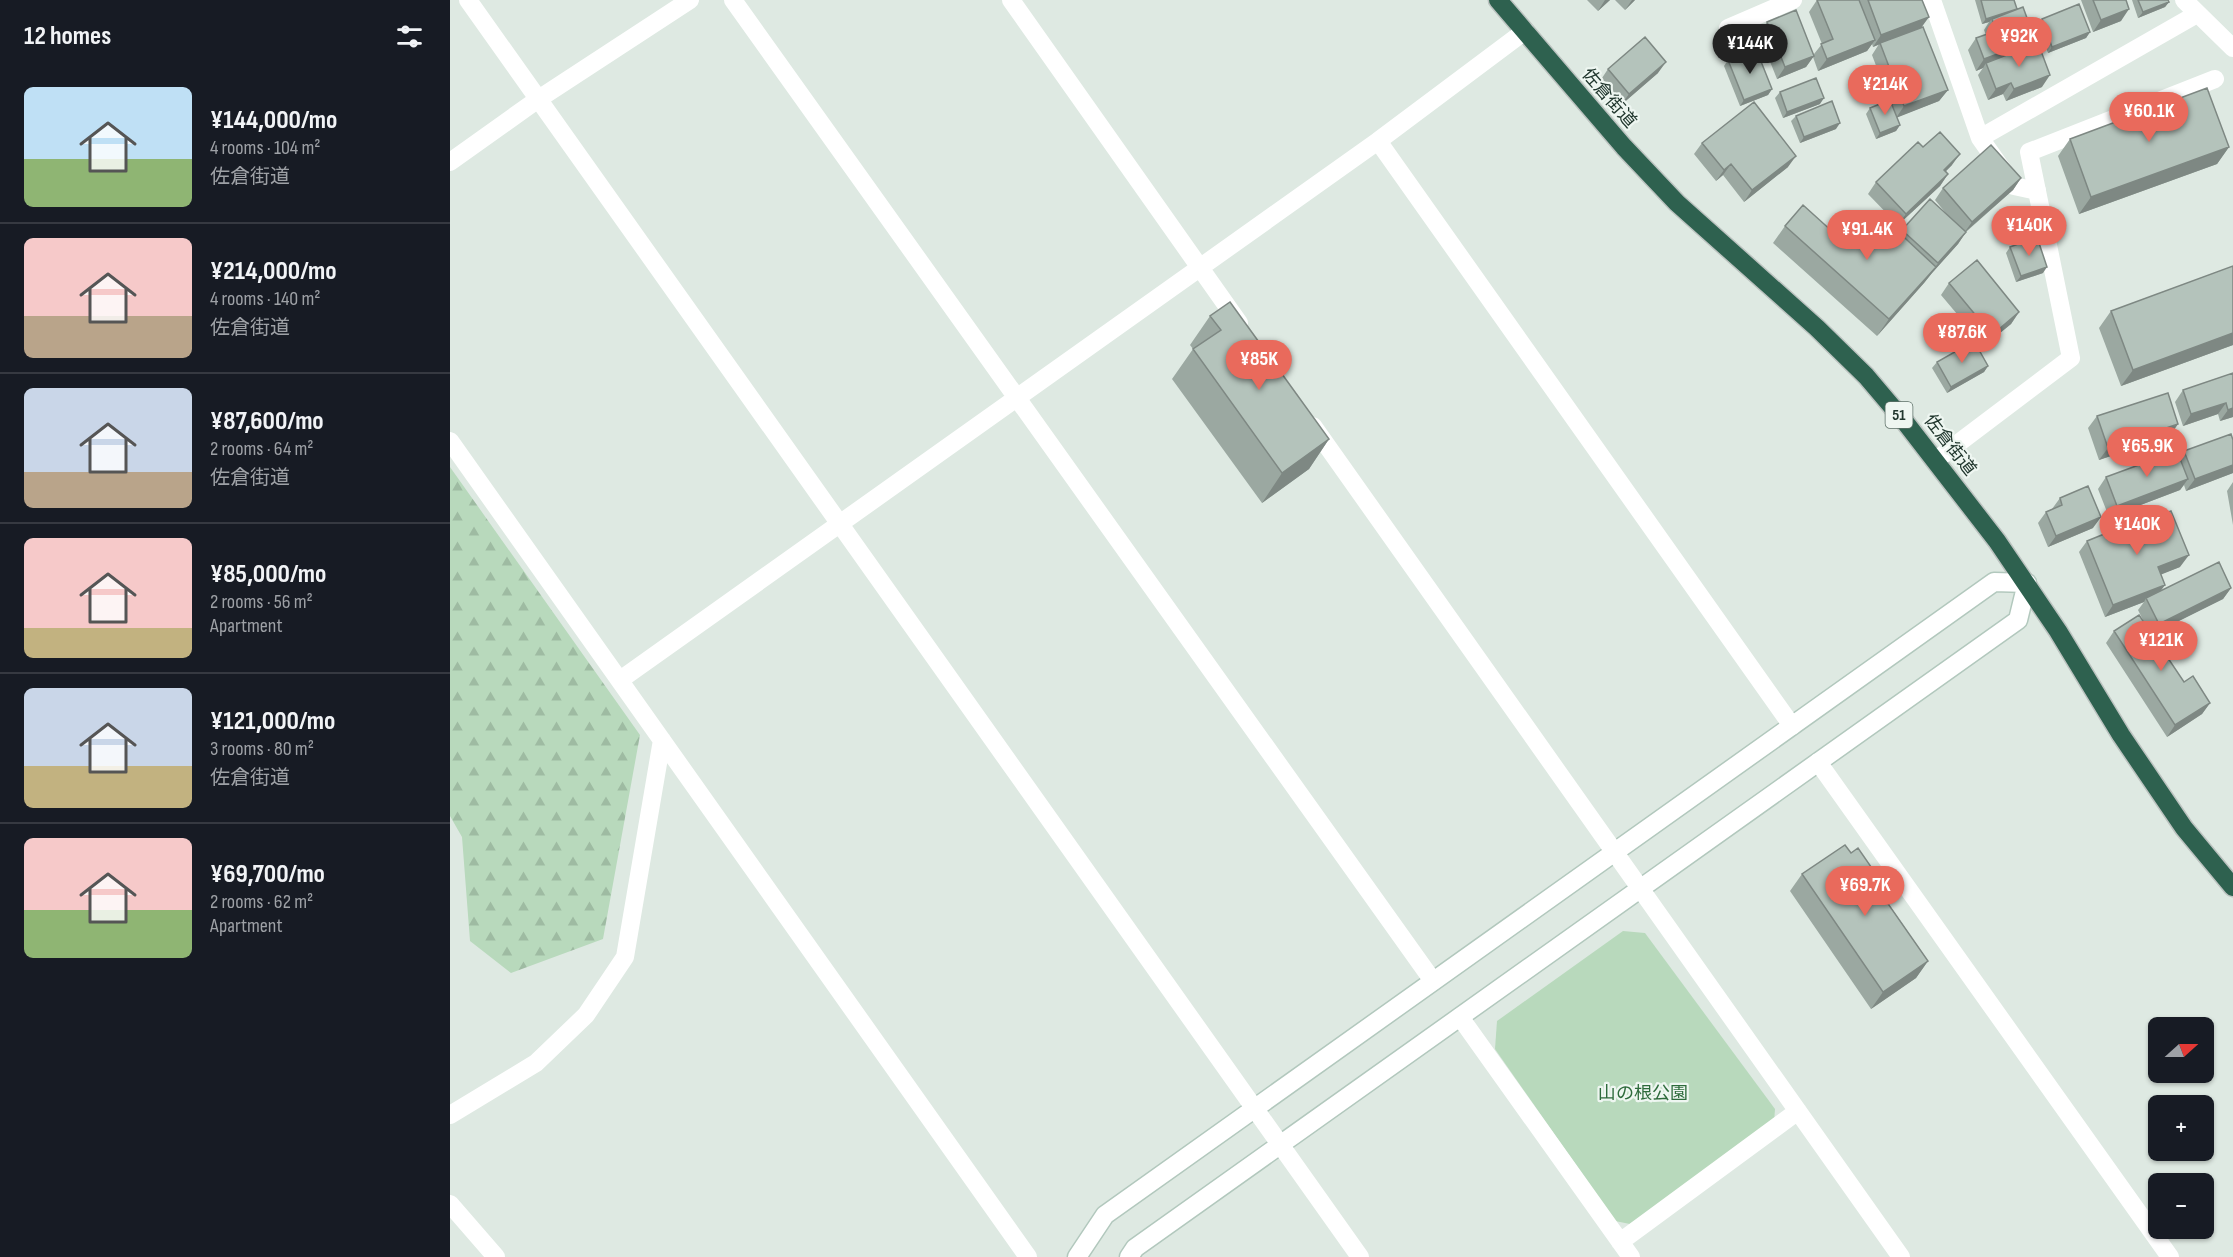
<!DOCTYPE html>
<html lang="en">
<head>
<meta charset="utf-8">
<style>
	body { margin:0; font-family:"Sofia Sans Condensed","Noto Sans JP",sans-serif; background:#20242c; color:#f1f3f6; height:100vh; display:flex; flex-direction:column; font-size:22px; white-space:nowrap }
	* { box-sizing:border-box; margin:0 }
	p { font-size:20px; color:#9ea1a6 }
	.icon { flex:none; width:33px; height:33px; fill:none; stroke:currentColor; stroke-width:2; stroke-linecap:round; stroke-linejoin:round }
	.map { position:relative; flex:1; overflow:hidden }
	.panel { display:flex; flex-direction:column; background:#171b24; width:450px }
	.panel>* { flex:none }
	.needle { width:39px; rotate:69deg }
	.fabs { position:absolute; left:1698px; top:1017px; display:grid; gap:12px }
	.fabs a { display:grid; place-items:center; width:66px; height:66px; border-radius:9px; background:#171b24; box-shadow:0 2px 4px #0004; font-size:30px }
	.price { position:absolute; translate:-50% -51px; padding:0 14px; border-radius:21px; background:#e96a5c; color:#fff; font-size:20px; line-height:39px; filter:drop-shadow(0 2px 3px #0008) }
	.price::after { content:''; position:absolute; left:50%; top:36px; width:18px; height:14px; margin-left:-9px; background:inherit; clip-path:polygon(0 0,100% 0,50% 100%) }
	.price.on { background:#222; color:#fff }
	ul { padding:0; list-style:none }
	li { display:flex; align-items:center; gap:18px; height:150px; padding:0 24px }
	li+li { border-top:2px solid #363941 }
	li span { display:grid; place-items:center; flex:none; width:168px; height:120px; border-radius:9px; color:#555 }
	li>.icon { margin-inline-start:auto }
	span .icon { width:72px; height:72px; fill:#fffc; stroke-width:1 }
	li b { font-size:26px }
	h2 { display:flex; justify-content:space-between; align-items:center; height:72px; padding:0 24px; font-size:26px }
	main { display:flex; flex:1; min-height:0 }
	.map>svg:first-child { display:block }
	.forest { fill:url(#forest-firs) }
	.park { fill:#b8d9bc }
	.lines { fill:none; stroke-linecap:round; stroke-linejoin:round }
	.secondary-casing { stroke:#b2c8bd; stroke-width:21 }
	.highway-casing { stroke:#bcc3c0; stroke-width:21 }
	.lane { stroke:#fff; stroke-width:18 }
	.street { stroke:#fff; stroke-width:18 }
	.secondary { stroke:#fff; stroke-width:18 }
	.highway { stroke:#2e614f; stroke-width:18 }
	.wall { fill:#9ba8a1 }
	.shaded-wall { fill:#7e8883 }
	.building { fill:#b4c3bb; stroke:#7e8883; stroke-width:1.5 }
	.labels { text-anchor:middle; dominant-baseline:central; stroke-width:4.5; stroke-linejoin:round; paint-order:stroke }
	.shield { fill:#eef6f1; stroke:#5e7068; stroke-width:1.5 }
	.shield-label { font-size:16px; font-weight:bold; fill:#21372e }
	.street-label { font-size:18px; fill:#21372e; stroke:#eef6f1 }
	.park-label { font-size:18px; fill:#2e6b3c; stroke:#eef6f1 }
</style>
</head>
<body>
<main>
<section class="panel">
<h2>12 homes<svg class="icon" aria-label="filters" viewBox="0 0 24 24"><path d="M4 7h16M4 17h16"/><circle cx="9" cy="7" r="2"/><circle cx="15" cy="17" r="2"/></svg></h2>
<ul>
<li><span style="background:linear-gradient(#bfe0f5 60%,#8fb573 0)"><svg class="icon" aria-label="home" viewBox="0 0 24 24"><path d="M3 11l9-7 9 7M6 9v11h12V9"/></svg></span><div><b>¥144,000/mo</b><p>4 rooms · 104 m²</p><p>佐倉街道</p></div></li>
<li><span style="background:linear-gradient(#f6c9c9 65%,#b9a48a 0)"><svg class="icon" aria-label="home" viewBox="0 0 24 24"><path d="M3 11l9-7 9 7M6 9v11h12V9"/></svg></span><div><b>¥214,000/mo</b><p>4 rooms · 140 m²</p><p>佐倉街道</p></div></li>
<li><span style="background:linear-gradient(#c9d6e8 70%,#b9a48a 0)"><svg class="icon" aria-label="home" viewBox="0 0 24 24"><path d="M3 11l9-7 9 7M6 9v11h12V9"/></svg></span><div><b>¥87,600/mo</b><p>2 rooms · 64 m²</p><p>佐倉街道</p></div></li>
<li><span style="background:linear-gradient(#f6c9c9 75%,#c2b280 0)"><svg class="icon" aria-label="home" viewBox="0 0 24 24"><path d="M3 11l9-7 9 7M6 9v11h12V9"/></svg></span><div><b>¥85,000/mo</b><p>2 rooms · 56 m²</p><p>Apartment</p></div></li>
<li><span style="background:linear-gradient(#c9d6e8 65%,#c2b280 0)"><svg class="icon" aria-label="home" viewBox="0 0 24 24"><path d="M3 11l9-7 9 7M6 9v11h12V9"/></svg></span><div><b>¥121,000/mo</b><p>3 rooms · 80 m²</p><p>佐倉街道</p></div></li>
<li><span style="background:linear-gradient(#f6c9c9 60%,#8fb573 0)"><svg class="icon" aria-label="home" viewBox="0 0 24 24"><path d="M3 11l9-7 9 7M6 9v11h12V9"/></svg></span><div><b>¥69,700/mo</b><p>2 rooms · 62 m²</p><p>Apartment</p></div></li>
</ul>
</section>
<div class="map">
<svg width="1783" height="1257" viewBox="0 0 1783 1257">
	<defs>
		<pattern id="forest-firs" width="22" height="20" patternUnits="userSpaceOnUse" patternTransform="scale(1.5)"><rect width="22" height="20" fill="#b8d9bc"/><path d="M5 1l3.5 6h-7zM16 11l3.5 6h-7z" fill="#9ebba2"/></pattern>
	</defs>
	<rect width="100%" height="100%" fill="#dee9e2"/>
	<path class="forest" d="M0 467 190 735 153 939 61 973 20 941 12 837 0 816Z"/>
	<path class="park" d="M1173 931 1195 933 1325 1109 1324 1123 1180 1224 1165 1221 1045 1049 1047 1021Z"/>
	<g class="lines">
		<g class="secondary-casing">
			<path id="secondary" d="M627 1257 655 1215 1544 582 1577 583 1568 620 685 1248 679 1257"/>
		</g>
		<g class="highway-casing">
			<path id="highway" d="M1048 0 1174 147 1227 203 1367 328 1416 376 1455 422 1547 541 1608 631 1671 735 1734 828 1783 887"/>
		</g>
		<path class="lane" d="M1278 28 1343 0
			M1587 191 1579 152 1765 79"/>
		<path class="street" d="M18 0 910 1257
			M283 0 983 981
			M561 0 789 323
			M1482 0 1530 138 1564 186 1587 191 1621 358 1486 460
			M1734 0 1783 48
			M1530 138 1747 14
			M928 141 1342 726
			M0 162 87 100 240 0
			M863 426 1451 1257
			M0 441 578 1257
			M170 680 928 141 1075 31
			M1368 762 1720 1257
			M1010 1017 1181 1257
			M0 1115 86 1063 136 1015 175 957 212 740
			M0 1204 46 1257
			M1170 1242 1348 1111"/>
		<use href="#secondary" class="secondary"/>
		<use href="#highway" class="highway"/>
	</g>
	<path class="wall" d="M1137 0H1160L1148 11Z
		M1165 0H1185L1175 10Z
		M1367 0H1472L1471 28 1498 90 1489 101 1447 117 1450 125 1446 131 1426 139 1416 114 1420 108 1439 100 1422 55 1429 44 1423 47 1422 44 1417 51 1368 71 1363 57 1356 67 1327 79 1309 34 1317 22 1364 54 1372 44 1359 12Z
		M1525 0H1564L1567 9 1585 40 1581 46 1592 87 1556 101 1553 94 1538 100 1528 75 1533 68 1526 71 1518 50 1526 38 1536 35 1534 30 1539 22 1532 24Z
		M1631 0H1676L1671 21 1643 32Z
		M1682 0H1718L1719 2 1715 7 1688 18Z
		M1592 19 1640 32 1636 38 1598 53 1587 24Z
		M1278 60 1322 89 1318 95 1290 106 1274 66Z
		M1158 69 1208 73 1171 105 1150 81Z
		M1330 92 1370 104 1333 118 1325 98Z
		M1346 116 1386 129 1350 143 1341 121Z
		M1620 139 1779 147 1767 164 1629 214 1608 156Z
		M1252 143 1338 167 1294 202 1273 175 1266 181 1244 154Z
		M1473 147 1502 165 1496 171 1498 174 1490 186 1448 225 1418 194 1426 182Z
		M1571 178 1563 190 1516 232 1508 244 1482 273 1474 283 1427 336 1323 243 1335 226 1395 243H1427L1450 234 1452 230 1499 217 1485 200 1493 188Z
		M1560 247 1593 273 1566 282 1556 253Z
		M1783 266V345L1671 386 1649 328 1661 311Z
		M1499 283 1569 312 1561 324 1534 346 1491 295Z
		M760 316 879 439 859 469 812 503 722 379 743 349 740 345Z
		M1487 362 1538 366 1534 372 1497 393 1482 368Z
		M1783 373V417L1770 421 1768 414 1733 426 1725 402 1733 390Z
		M1647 416 1720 436 1649 460 1638 428Z
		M1783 440V473L1736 491 1734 485 1730 490 1659 517 1648 489 1656 477 1730 457 1734 451Z
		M1783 482V525L1777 491Z
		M1610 498 1643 528 1598 547 1588 523 1596 512 1602 509Z
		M1691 523 1730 567 1711 574V591L1781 588 1773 599 1702 634 1734 682 1760 703 1752 714 1717 737 1656 643 1664 631 1694 622 1688 610 1694 602 1655 617 1629 552 1637 541Z
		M1401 853 1426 874 1422 880 1478 961 1466 978 1421 1009 1340 891 1352 874Z"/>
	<path class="shaded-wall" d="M1155 0H1160L1148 11Z
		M1182 0H1185L1175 10Z
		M1719 2 1715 7 1688 18 1693 12Z
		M1567 9 1542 19 1539 22 1532 24 1536 19Z
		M1679 9 1671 21 1643 32 1651 20Z
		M1479 17 1471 28 1423 47 1431 35Z
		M1640 32 1636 38 1598 53 1602 47Z
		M1425 40 1417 51 1368 71 1377 59Z
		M1585 40 1577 51 1536 63 1533 68 1526 71 1534 59Z
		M1364 56 1356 67 1327 79 1335 67Z
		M1216 62 1208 73 1171 105 1179 94Z
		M1600 75 1592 87 1556 101 1564 89Z
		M1561 83 1553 94 1538 100 1546 89Z
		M1322 89 1318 95 1290 106 1294 100Z
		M1498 90 1489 101 1446 118 1454 106Z
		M1374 98 1370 104 1333 118 1337 112Z
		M1390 123 1386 129 1350 143 1354 137Z
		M1450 125 1446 131 1426 139 1430 133Z
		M1779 147 1767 164 1629 214 1641 197Z
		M1510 154 1502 165 1486 181 1494 170Z
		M1346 156 1338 167 1294 202 1302 190Z
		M1281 164 1273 175 1266 181 1274 170Z
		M1498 174 1490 186 1448 225 1456 214Z
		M1571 178 1563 190 1514 233 1522 222Z
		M1516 232 1508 244 1482 273 1474 283 1427 336 1439 319Z
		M1597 267 1593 273 1566 282 1571 276Z
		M1569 312 1561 324 1534 346 1542 335Z
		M1783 333V345L1671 386 1683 370Z
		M1538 366 1534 372 1497 393 1501 387Z
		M1776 403 1768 414 1733 426 1741 414Z
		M1783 408V417L1770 421 1778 410Z
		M1728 424 1720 436 1649 460 1658 448Z
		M879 439 859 469 812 503 832 473Z
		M1783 465V473L1736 491 1745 479Z
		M1738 479 1730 490 1659 517 1667 506Z
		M1651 517 1643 528 1598 547 1606 536Z
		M1739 555 1730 567 1700 579 1708 567Z
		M1715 585 1707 596 1696 598 1694 602 1655 617 1663 605Z
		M1781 588 1773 599 1701 635 1709 624Z
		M1760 703 1752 714 1717 737 1725 725Z
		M1478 961 1466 978 1421 1009 1433 992Z"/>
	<path class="building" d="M1367 0H1409L1425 40 1377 59 1371 44 1383 39Z
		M1418 0H1472L1479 17 1431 35Z
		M1531 0H1564L1567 9 1536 19Z
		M1643 0H1676L1679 9 1651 20Z
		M1688 0H1718L1719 2 1693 12Z
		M1629 4 1640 32 1602 47 1592 19Z
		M1573 7 1585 40 1534 59 1526 38 1546 31 1542 19Z
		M1346 10 1364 56 1335 67 1317 22Z
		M1473 27 1498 90 1454 106 1430 43Z
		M1195 37 1216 62 1179 94 1158 69Z
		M1588 43 1600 75 1564 89 1561 83 1546 89 1536 63Z
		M1306 49 1322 89 1294 100 1278 60Z
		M1366 78 1374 98 1337 112 1330 92Z
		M1757 88 1779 147 1641 197 1620 139Z
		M1440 100 1450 125 1430 133 1420 108Z
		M1382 101 1390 123 1354 137 1346 116Z
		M1304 102 1346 156 1302 190 1281 164 1274 170 1252 143Z
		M1490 132 1510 154 1494 170 1498 174 1456 214 1426 182 1468 142 1473 147Z
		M1541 145 1571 178 1522 222 1493 188Z
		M1480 199 1516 232 1488 263 1452 230Z
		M1353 205 1395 243 1410 227 1427 243 1442 226 1486 267 1439 319 1335 226Z
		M1587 237 1597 267 1571 276 1560 247Z
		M1527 260 1569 312 1542 335 1499 283Z
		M1783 266V333L1683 370 1661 311Z
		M780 302 879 439 832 473 743 349 771 330 760 316Z
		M1524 341 1538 366 1501 387 1487 362Z
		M1783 373V408L1778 410 1776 403 1741 414 1733 390Z
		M1718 393 1728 424 1658 448 1647 416Z
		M1781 434 1783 440V465L1745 479 1734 451Z
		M1727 451 1738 479 1667 506 1656 477Z
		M1638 486 1651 517 1606 536 1596 512 1612 505 1610 498Z
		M1721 511 1739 555 1708 567 1715 585 1663 605 1637 541 1689 520 1691 523Z
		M1769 562 1781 588 1709 624 1696 598Z
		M1689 615 1734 682 1743 676 1760 703 1725 725 1664 631Z
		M1395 845 1401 853 1408 848 1426 874 1420 878 1478 961 1433 992 1352 874Z"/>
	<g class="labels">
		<rect class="shield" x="1435.5" y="402" width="27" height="26" rx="4.5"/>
		<g class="shield-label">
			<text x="1449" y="415">51</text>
		</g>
		<g class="street-label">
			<text transform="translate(1159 98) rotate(49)">佐倉街道</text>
			<text transform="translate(1500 445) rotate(52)">佐倉街道</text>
		</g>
		<g class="park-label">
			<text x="1193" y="1093">山の根公園</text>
		</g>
	</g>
</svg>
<div class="fabs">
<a><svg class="needle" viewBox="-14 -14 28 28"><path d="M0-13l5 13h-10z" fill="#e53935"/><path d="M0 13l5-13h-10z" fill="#9ea1a6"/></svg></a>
<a>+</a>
<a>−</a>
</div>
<b class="price" style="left:1569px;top:68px">¥92K</b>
<b class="price on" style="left:1300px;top:75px">¥144K</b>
<b class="price" style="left:1435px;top:116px">¥214K</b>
<b class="price" style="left:1699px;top:143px">¥60.1K</b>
<b class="price" style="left:1579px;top:257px">¥140K</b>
<b class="price" style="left:1417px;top:261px">¥91.4K</b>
<b class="price" style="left:1512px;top:364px">¥87.6K</b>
<b class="price" style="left:809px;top:391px">¥85K</b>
<b class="price" style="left:1697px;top:478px">¥65.9K</b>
<b class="price" style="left:1687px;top:556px">¥140K</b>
<b class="price" style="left:1711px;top:672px">¥121K</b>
<b class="price" style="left:1415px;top:917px">¥69.7K</b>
</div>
</main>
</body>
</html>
